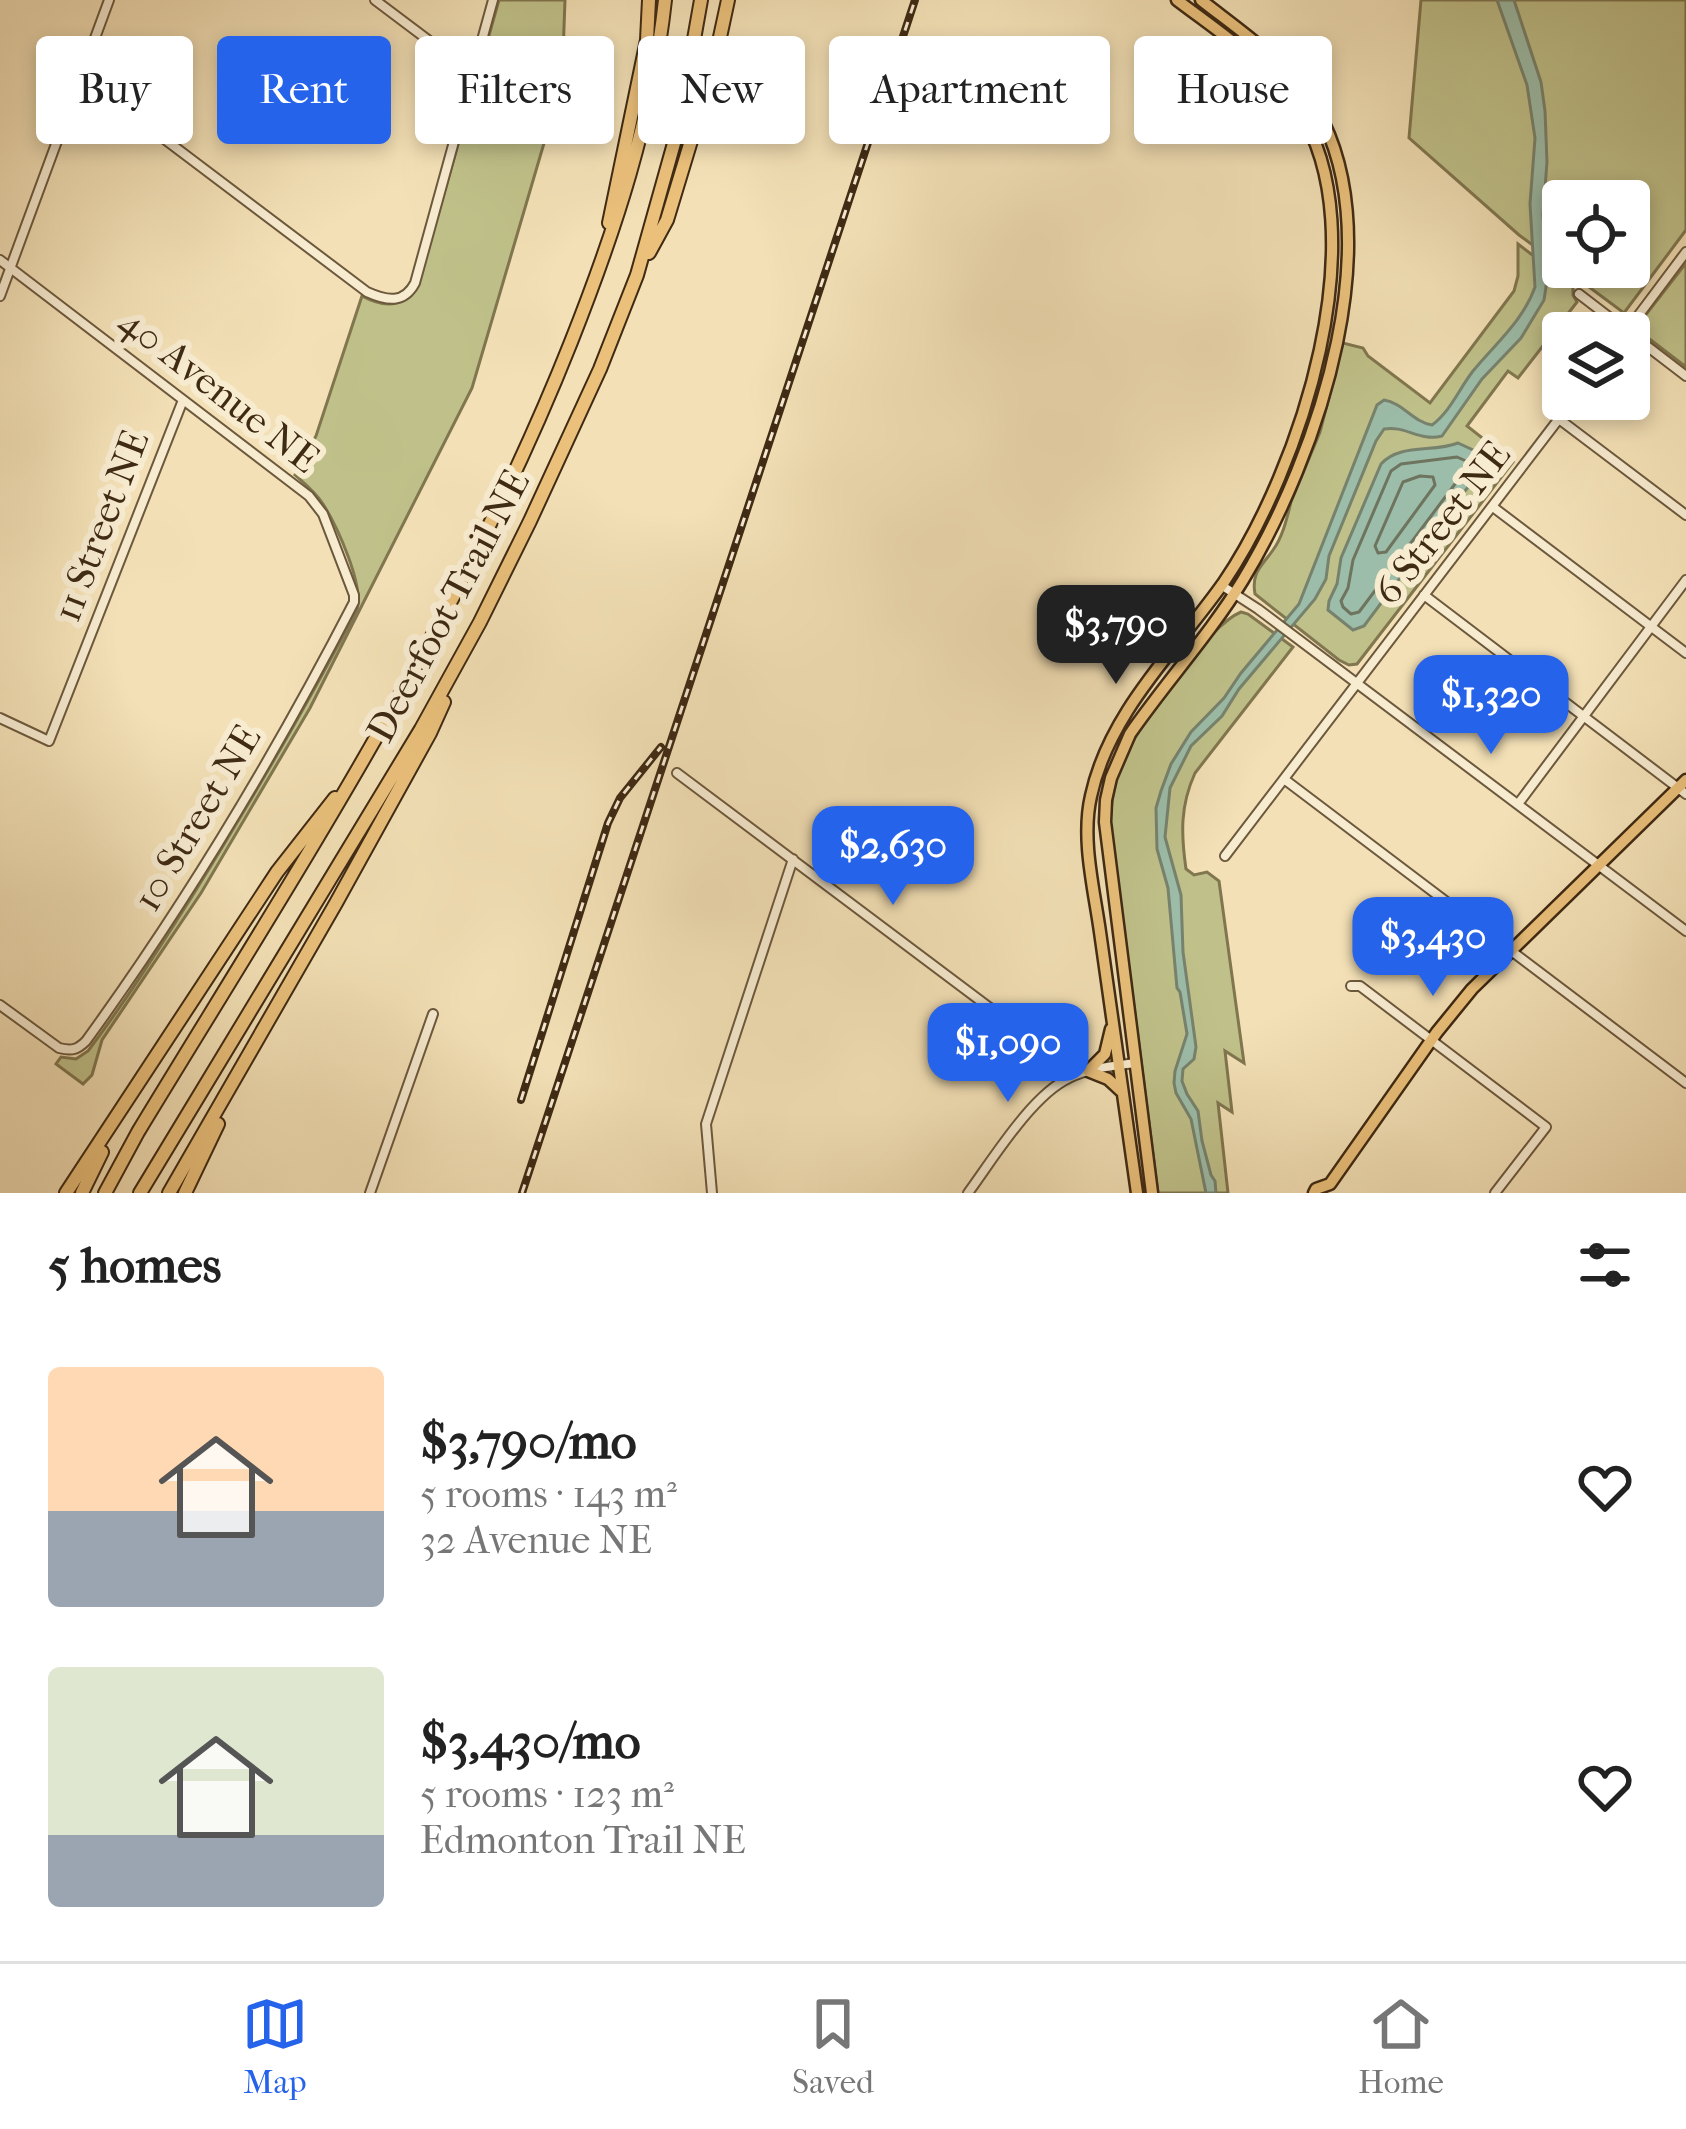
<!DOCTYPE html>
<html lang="en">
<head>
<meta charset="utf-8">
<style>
	body { margin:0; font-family:"IM FELL French Canon",serif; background:#f6f6f6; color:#222; height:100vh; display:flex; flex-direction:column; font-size:45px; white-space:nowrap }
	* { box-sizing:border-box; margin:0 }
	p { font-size:39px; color:#767676 }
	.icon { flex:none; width:66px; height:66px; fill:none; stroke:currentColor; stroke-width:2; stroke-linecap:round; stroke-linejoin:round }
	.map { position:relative; height:1193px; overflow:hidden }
	.panel { display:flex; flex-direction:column; background:#fff; flex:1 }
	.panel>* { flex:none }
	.banner { position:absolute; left:36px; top:36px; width:1614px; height:108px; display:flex; gap:24px }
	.tools { position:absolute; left:1542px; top:180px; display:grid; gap:24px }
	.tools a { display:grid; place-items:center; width:108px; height:108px; border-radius:12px; background:#fff; box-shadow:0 6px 18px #0003; font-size:60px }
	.price { position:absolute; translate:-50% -102px; padding:0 27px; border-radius:24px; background:#2563eb; color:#fff; font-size:39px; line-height:78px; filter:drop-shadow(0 3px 6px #0008) }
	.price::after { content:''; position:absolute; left:50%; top:72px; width:36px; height:27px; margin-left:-18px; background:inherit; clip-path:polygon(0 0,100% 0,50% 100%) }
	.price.active { background:#222; color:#fff }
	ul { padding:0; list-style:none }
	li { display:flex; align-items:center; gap:36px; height:300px; padding:0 48px }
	li span { display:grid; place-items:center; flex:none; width:336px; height:240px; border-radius:12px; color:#555 }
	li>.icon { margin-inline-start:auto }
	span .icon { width:144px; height:144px; fill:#fffc; stroke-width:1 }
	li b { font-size:51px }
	h2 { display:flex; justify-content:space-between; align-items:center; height:144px; padding:0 48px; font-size:51px }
	.chip { padding:0 42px; border-radius:12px; background:#fff; box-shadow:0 6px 18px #0003; font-size:42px; line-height:108px }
	.chip.active { background:#2563eb; color:#fff }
	.tab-bar { display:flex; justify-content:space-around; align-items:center; height:168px; border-top:3px solid #e0e0e0; background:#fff; font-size:33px; color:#767676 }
	.tab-bar a { display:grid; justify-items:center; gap:6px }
	.tab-bar .active { color:#2563eb }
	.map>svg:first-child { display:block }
	.green { fill:#c0c18a; stroke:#80764f; stroke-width:3; fill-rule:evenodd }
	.water { fill:#9cbda9; stroke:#77826d; stroke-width:3 }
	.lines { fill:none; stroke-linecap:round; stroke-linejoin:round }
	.shore { stroke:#6e745e; stroke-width:3 }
	.minor-casing { stroke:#6c583c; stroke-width:12 }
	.major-casing { stroke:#3f2a14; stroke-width:15 }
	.highway-casing { stroke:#3f2a14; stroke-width:16 }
	.minor { stroke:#f7ebd0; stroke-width:8 }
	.major { stroke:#eac07b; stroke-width:10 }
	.highway { stroke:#eac07b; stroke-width:12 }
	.rail-casing { stroke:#3f2a14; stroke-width:8 }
	.rail { stroke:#f7ebd0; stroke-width:3; stroke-dasharray:9; stroke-linecap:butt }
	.labels { text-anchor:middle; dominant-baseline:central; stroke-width:12; stroke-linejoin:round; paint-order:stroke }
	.street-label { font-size:39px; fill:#3f2a14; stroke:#f7ebd0 }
</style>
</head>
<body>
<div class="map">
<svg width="1686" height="1193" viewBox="0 0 1686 1193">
	<rect width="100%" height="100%" fill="#f3e0b6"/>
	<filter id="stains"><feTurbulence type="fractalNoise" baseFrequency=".00167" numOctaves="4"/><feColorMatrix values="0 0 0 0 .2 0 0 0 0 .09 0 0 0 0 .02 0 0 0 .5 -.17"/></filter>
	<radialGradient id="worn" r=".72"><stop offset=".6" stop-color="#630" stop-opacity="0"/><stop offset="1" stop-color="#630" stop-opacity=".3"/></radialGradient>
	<path class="green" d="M499 0H565L562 82 472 388 310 708 201 893 102 1040 92 1075 83 1084 56 1064 61 1057 76 1059 88 1051C125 1002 158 950 191 898 250 803 306 708 357 609 364 585 337 526 323 504 316 493 305 484 295 475L316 436 362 296C384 308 404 308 418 285Z
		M1421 0H1686V230L1624 313 1519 235 1409 138ZM1563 201H1629V267H1563Z
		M1518 244 1573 286V295L1577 302 1518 378 1508 371 1467 426 1513 462 1357 664 1349 665 1339 660 1255 594C1251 572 1262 566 1273 550 1283 536 1287 518 1291 502L1320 432 1343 343 1363 348 1368 356 1430 403 1514 291 1518 276Z
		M1686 263V367L1639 331 1637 326Z
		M1241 612 1248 614 1293 647 1195 773C1180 806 1181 834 1186 869L1194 875 1207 872 1219 881 1244 1063 1225 1051 1232 1112 1218 1103 1228 1193H1158L1110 821C1112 803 1113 784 1120 766 1135 730 1207 626 1241 612Z"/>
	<path class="water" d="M1497 0H1514L1541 82 1545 111 1547 162 1543 215 1548 274 1544 300 1521 338 1482 379 1442 436C1420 442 1405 425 1384 429L1376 441 1329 556 1326 579 1315 599 1239 689 1222 716 1191 746 1170 788 1165 837 1181 895 1183 952 1196 1047 1194 1059 1183 1069 1182 1081 1187 1094 1198 1111 1202 1141 1211 1175 1215 1181 1216 1193H1206L1191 1119 1176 1093 1174 1083 1175 1071 1187 1034 1180 992 1177 988 1168 888 1157 849 1156 808 1161 791 1171 764 1191 732 1224 698 1241 673 1299 604 1377 405 1384 400C1403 403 1413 422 1432 425 1450 412 1459 389 1473 371 1495 344 1523 321 1535 287L1530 204 1535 138 1527 85Z
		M1458 443 1473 450 1483 461 1480 471 1364 626 1353 630 1328 610 1329 601 1337 584 1341 558 1381 464C1400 443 1433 453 1458 443Z"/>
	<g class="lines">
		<path class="shore" d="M1457 457 1466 461 1467 468 1359 612 1351 614 1343 607 1341 601 1348 588 1353 560 1391 471 1401 464Z
			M1420 476 1433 477 1435 485 1386 552 1378 553 1375 546 1403 482Z"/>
		<g class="minor-casing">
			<path id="minor" d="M375 0 472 73
				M81 76 367 292C387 301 404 304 415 283L493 0
				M0 260 309 496 323 514 354 595V602C275 755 187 902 86 1041 77 1050 72 1051 59 1048L0 1005
				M1579 294 1686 376
				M0 296 109 0
				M1626 332 1686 252
				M1559 419 1686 515
				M1493 507 1686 653
				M1221 585 1258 609 1686 931
				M1424 595 1686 794
				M0 718 49 741 183 400
				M677 773 1054 1056 1070 1077
				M1284 779 1686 1083
				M1518 804 1686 580
				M1225 856 1574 399
				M1351 986H1360L1546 1127 1495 1193
				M370 1193 433 1014
				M712 1193 706 1124 793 859
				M968 1193C993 1159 1032 1095 1069 1078 1089 1068 1113 1066 1135 1063"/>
		</g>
		<g class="major-casing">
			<path id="major" d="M1111 1029 1105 1054 1088 1071 1108 1079 1121 1091
				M1137 1193C1125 1106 1112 1019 1100 932 1094 889 1081 839 1091 796 1109 712 1176 650 1224 582 1300 470 1379 233 1298 109 1269 64 1219 32 1177 0
				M1152 1193 1105 822 1106 800 1111 778 1130 734C1166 682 1210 634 1243 580 1317 458 1398 228 1309 97 1281 58 1238 29 1201 0
				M1314 1193 1316 1189 1330 1184 1437 1032 1472 989 1686 780"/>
		</g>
		<g class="highway-casing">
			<path id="highway" d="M609 223 647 40 649 0
				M649 253 667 220 714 65 728 0
				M66 1193 277 872 335 798
				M82 1193 102 1152
				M105 1193 138 1132C294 875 460 622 571 342 615 231 652 119 665 0
				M140 1193 421 729 480 622 530 521 600 369 637 275 678 129 701 0
				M169 1193 336 903 430 733 444 702
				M185 1193 218 1124"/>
		</g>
		<use href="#minor" class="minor"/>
		<use href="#major" class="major"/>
		<use href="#highway" class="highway"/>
		<g class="rail-casing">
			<path id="rail" d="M521 1100 608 823 620 798 661 747
				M522 1193 915 0"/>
		</g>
		<use href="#rail" class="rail"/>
	</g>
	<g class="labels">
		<g class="street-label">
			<text transform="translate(219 390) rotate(38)">40 Avenue NE</text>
			<text transform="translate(1442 523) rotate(-52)">6 Street NE</text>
			<text transform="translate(101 526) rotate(-69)">11 Street NE</text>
			<text transform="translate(448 606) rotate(-62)">Deerfoot Trail NE</text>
			<text transform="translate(197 818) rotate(-59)">10 Street NE</text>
		</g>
	</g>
	<rect width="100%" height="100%" filter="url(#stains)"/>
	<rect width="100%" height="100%" fill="url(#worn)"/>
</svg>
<div class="tools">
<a><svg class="icon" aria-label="locate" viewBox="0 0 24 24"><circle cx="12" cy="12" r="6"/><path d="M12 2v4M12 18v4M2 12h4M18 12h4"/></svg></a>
<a><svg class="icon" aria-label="layers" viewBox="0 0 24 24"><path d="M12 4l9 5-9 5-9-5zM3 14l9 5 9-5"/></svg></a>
</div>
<b class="price active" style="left:1116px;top:687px">$3,790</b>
<b class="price" style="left:1491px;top:757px">$1,320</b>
<b class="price" style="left:893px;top:908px">$2,630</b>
<b class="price" style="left:1433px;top:999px">$3,430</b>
<b class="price" style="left:1008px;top:1105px">$1,090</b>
<div class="banner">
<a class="chip">Buy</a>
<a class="chip active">Rent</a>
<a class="chip">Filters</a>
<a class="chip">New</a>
<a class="chip">Apartment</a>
<a class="chip">House</a>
</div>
</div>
<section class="panel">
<h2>5 homes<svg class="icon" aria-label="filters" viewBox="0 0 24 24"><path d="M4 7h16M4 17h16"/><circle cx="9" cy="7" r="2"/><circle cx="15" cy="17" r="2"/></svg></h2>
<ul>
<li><span style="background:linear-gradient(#ffd9b3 60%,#9aa5b1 0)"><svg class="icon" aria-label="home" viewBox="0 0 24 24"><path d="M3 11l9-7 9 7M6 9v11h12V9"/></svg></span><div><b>$3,790/mo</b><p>5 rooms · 143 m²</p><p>32 Avenue NE</p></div><svg class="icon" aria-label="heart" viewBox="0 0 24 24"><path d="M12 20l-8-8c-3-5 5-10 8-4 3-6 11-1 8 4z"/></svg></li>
<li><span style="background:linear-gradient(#dfe7d0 70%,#9aa5b1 0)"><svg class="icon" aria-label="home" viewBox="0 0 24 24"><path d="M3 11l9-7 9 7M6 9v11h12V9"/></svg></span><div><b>$3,430/mo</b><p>5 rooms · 123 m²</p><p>Edmonton Trail NE</p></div><svg class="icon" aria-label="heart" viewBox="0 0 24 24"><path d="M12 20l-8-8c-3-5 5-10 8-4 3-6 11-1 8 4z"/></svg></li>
</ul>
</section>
<nav class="tab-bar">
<a class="active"><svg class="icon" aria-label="map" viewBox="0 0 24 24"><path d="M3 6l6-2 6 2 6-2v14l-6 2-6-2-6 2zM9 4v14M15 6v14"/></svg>Map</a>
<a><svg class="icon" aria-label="saved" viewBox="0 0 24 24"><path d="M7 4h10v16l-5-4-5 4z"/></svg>Saved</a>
<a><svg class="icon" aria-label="home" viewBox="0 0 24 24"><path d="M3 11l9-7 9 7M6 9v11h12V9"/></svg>Home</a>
</nav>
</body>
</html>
